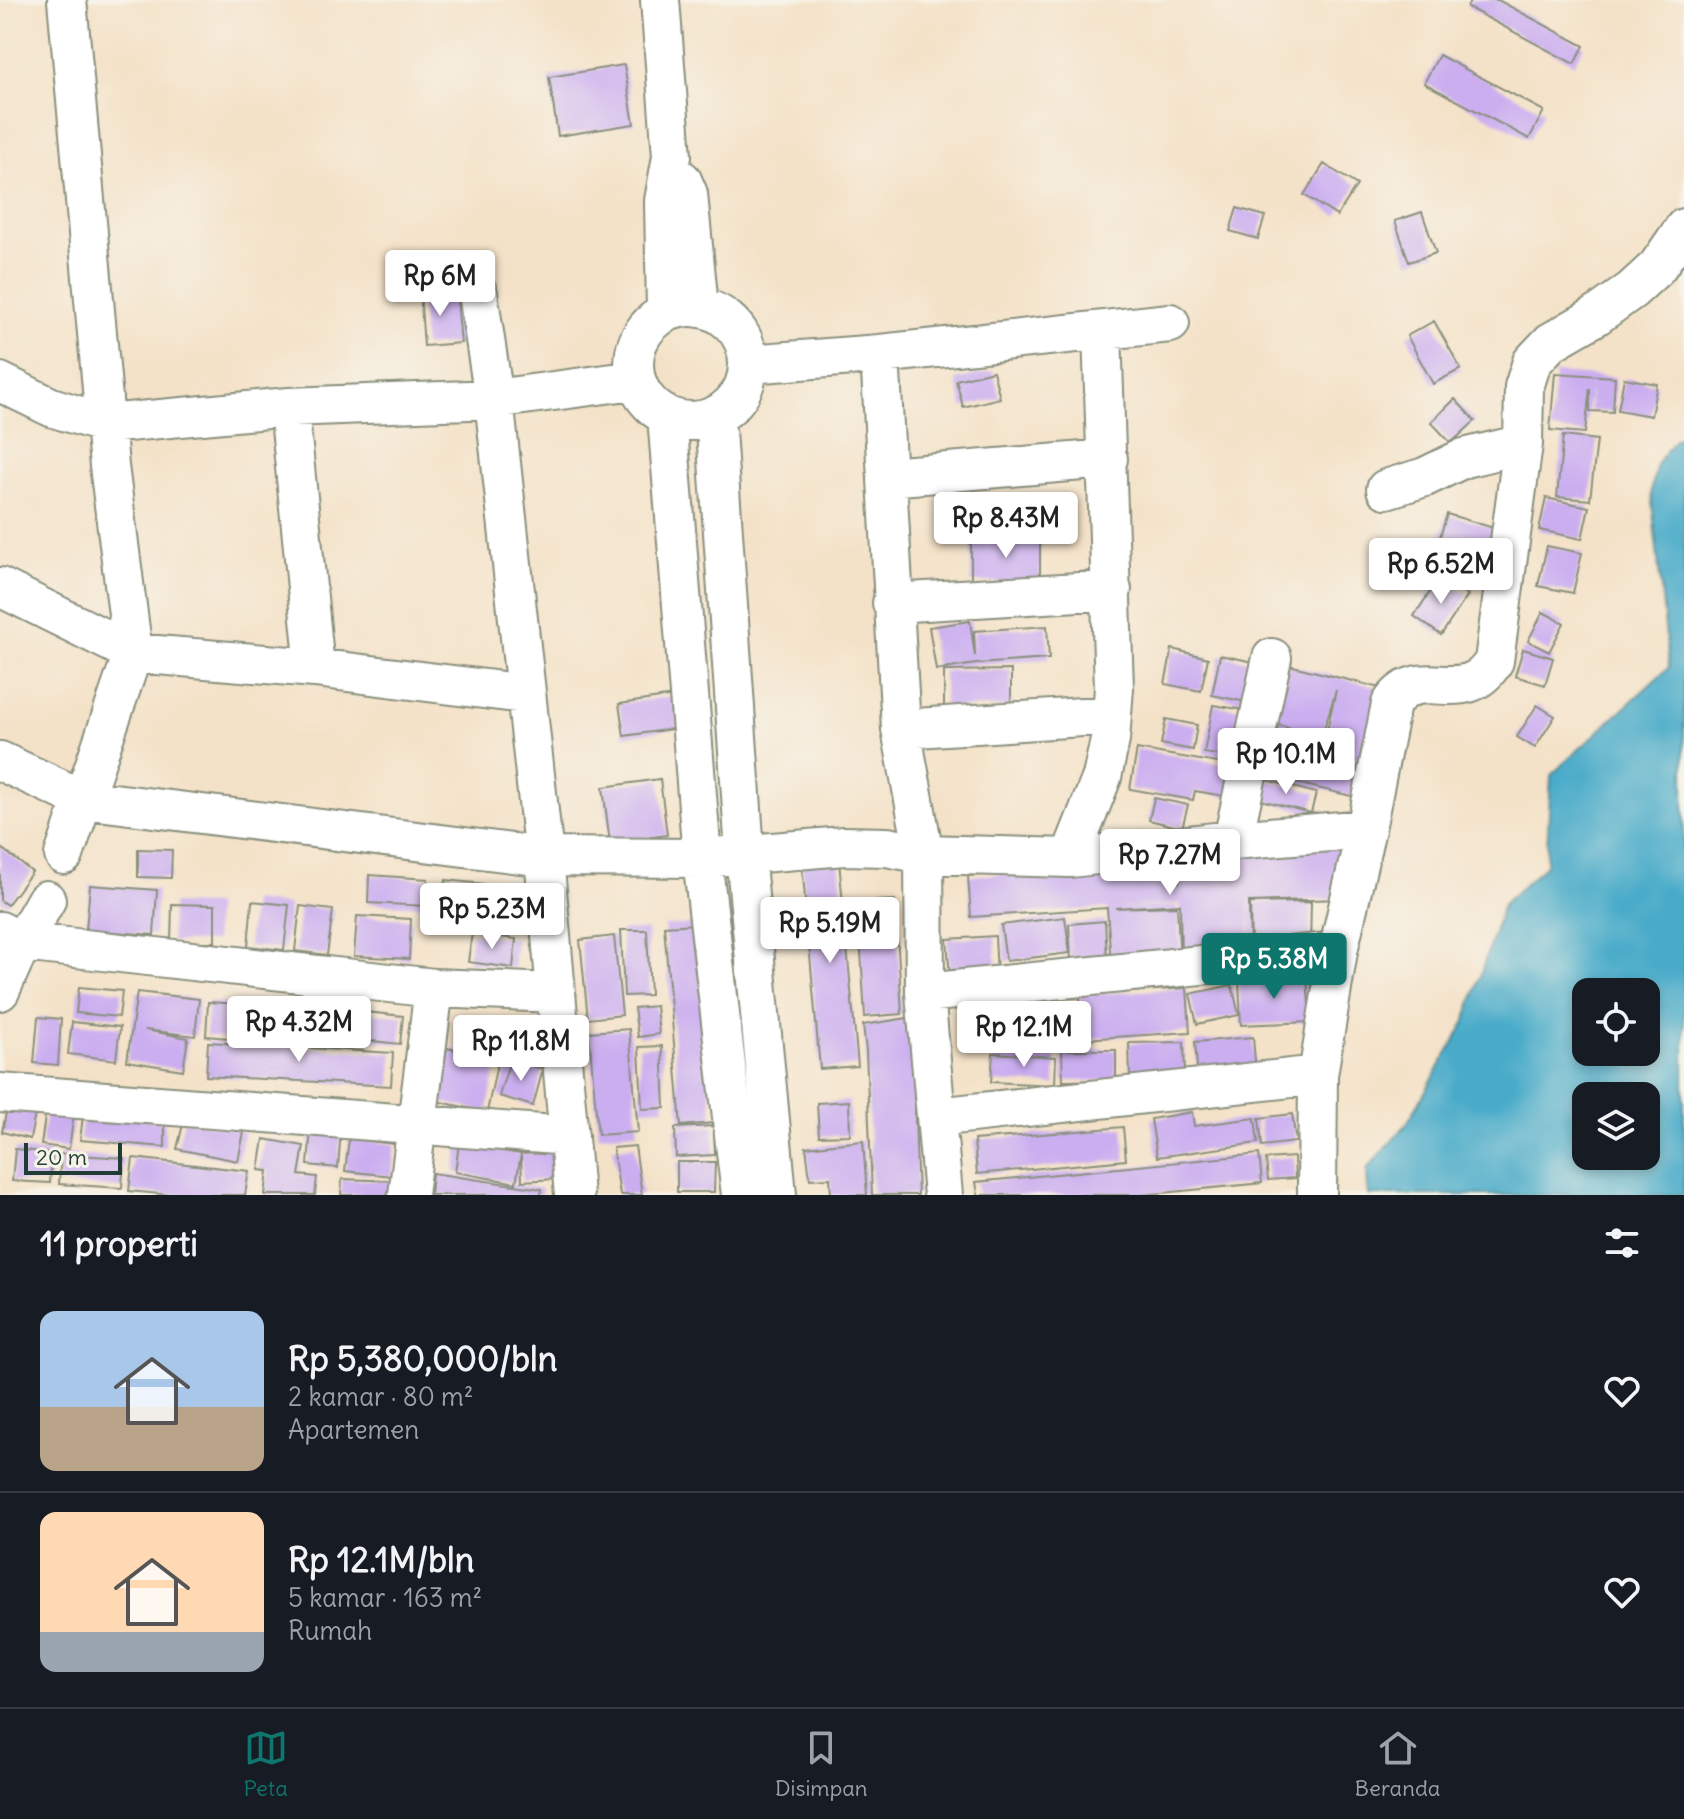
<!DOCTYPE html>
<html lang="id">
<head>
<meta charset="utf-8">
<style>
	body { margin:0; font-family:Delius,sans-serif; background:#20242c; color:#f1f3f6; height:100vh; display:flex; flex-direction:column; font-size:30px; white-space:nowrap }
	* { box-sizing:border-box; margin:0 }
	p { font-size:26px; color:#9ea1a6 }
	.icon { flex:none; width:44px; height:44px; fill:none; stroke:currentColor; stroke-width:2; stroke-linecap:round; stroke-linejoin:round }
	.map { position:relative; height:1195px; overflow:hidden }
	.drawer { display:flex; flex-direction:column; background:#171b24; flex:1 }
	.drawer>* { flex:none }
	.tools { position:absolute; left:1572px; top:978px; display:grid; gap:16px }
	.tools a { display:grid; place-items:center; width:88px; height:88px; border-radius:16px; background:#171b24; box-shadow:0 4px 12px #0003; font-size:40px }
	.scale { position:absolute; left:24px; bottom:20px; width:98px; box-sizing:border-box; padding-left:8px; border:4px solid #1f3d34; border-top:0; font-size:22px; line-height:28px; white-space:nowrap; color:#1f3d34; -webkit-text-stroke:6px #f7f3e8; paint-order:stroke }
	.price { position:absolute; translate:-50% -68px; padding:0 18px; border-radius:8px; background:#fff; color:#222; font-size:26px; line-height:52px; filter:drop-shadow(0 2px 4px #0008) }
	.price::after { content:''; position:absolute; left:50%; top:48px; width:24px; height:18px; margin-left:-12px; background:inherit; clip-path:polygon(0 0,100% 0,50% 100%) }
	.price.selected { background:#0f766e; color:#fff }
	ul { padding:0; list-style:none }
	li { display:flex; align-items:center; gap:24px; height:200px; padding:0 40px }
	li+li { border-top:2px solid #363941 }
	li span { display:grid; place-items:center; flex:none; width:224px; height:160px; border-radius:16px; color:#555 }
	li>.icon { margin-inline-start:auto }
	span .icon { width:96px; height:96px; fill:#fffc; stroke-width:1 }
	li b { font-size:34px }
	h2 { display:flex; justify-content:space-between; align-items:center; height:96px; padding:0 40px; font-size:34px }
	.tabs { display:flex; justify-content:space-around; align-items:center; height:112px; border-top:2px solid #363941; background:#171b24; font-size:22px; color:#9ea1a6 }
	.tabs a { display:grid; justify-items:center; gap:4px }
	.tabs .selected { color:#0f766e }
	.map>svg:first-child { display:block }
	.water { fill:#4aabc9; stroke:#34747e; stroke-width:2; fill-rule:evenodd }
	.building { fill:#cbaef0 }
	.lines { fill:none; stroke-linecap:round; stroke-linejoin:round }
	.minor-casing { stroke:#8a907e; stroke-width:42 }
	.minor { stroke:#fff; stroke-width:38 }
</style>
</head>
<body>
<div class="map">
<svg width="1684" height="1195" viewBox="0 0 1684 1195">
	<rect width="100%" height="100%" fill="#f7f3e8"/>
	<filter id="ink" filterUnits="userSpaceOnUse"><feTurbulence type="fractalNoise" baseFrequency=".0125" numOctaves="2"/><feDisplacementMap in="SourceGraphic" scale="16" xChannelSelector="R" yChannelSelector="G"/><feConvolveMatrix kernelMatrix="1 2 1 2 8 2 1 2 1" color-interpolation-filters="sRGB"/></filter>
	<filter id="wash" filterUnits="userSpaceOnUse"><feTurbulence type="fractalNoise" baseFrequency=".006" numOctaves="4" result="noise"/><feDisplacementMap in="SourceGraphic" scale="32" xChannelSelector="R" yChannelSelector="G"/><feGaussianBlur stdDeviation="1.8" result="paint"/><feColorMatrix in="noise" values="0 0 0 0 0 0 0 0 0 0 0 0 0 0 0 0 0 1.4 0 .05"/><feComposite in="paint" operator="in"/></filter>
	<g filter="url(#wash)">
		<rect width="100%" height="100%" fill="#f4e2c8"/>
		<path class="water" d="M1684 437V1195H1368L1367 1169 1406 1125 1465 1023 1503 904 1546 865 1551 775 1669 667 1651 492 1657 463 1675 439ZM1586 992H1646V1052H1586ZM1586 1096H1646V1156H1586Z"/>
		<g id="blocks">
			<path class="building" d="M1471 0H1498L1584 46 1574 64 1467 7Z
				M1439 55 1544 111 1529 139 1424 83Z
				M624 65 634 124 558 136 549 77Z
				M1324 164 1357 185 1337 216 1304 195Z
				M1237 208 1265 216 1258 239 1230 231Z
				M1422 212 1436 253 1409 262 1395 221Z
				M456 289 461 343 424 346 420 292Z
				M1434 321 1461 369 1433 384 1407 336Z
				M993 371 1000 398 963 407 956 380Z
				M1555 373 1615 377 1613 412 1590 411V388L1585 433 1550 430Z
				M1624 378 1657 384 1651 416 1618 410Z
				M1455 399 1475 421 1451 443 1431 422Z
				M1563 436 1597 440 1590 500 1557 497Z
				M1002 496 1006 532 972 537 967 500Z
				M1046 498 1047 531 1018 533 1016 499Z
				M1546 498 1589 507 1582 539 1539 530Z
				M1447 514 1497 529 1481 578 1432 563Z
				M971 537H1040V583L971 582Z
				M1547 546 1582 553 1573 593 1538 586Z
				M1440 577 1468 595 1441 635 1414 616Z
				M1543 612 1564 623 1549 652 1528 641Z
				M970 621 975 656 974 631 1047 626 1049 659 976 664 936 670 929 627Z
				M1172 649 1208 658 1201 691 1165 684Z
				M1523 649 1553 658 1545 685 1515 676Z
				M1220 655 1259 663 1251 703 1212 695Z
				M1289 665 1384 689 1360 798 1262 775 1271 733 1324 744 1336 690 1321 738 1272 723Z
				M1011 670V707L944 708V671Z
				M674 696 679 728 624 736 619 704Z
				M1213 705 1245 710 1237 758 1204 753Z
				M1537 705 1555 716 1535 748 1517 737Z
				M1166 719 1197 725 1193 750 1161 744Z
				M1137 749 1240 767 1235 798 1195 791 1193 800 1130 789Z
				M660 779 667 835 610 843 603 787Z
				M1262 779 1316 793 1311 813 1257 799Z
				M1154 798 1188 805 1182 828 1149 820Z
				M0 847 32 872 7 905 0 900Z
				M1341 847 1342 899 1249 902 1250 953 1181 958 1180 904 1115 908 1177 906 1180 958 1111 962 1107 908 971 917 968 876 1176 862 1179 883 1178 851Z
				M138 849 172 850 171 878 138 877Z
				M839 861 858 1066 820 1069 802 864Z
				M369 875 428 879 427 906 368 903Z
				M446 880 483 884 477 927 440 922Z
				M90 885 157 890 154 935 86 930Z
				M488 894 519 896 518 928 486 927Z
				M895 900 902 1014 865 1017 858 902Z
				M252 901 289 905 284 950 248 946Z
				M1311 902 1310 949 1251 953 1250 903Z
				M172 904 215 905V942H171Z
				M300 906 333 910 327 955 295 951Z
				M357 916 411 919 409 959 354 956Z
				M1065 917 1070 953 1006 961 1001 925Z
				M1105 921 1107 959 1071 961 1069 924Z
				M696 924 713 1123 681 1126 664 926Z
				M621 930H647L650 995 624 996Z
				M472 933 516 939 513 968 468 962Z
				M614 936 622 1015 588 1019 580 940Z
				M995 936 997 975 950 979 947 939Z
				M1307 977 1310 1022 1241 1025 1239 980Z
				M1232 985 1239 1015 1197 1024 1190 994Z
				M79 987 122 991 119 1017 76 1013Z
				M1187 988 1190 1032 1083 1039 1044 1045 1039 1010 1077 1004 1082 1032 1080 995Z
				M137 992 199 999 195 1036 145 1030 188 1038 183 1070 127 1061Z
				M310 996 343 1003 336 1040 302 1034Z
				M208 1002 254 1005 251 1040 206 1036Z
				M1021 1002 1025 1042 964 1047 961 1007Z
				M656 1006 659 1034 638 1037 634 1008Z
				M262 1008 300 1011 298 1040 260 1038Z
				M356 1011 403 1016 400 1044 353 1039Z
				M38 1017 61 1019 58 1065 34 1063Z
				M908 1018 912 1044 918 1195H872L866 1051 863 1025Z
				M470 1019 529 1029 524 1052 466 1041Z
				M72 1022 120 1027 116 1060 68 1054Z
				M629 1029 638 1132 598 1135 589 1032Z
				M1253 1037 1256 1074 1198 1079 1195 1042Z
				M208 1042 393 1053 391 1086 206 1076Z
				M1184 1042 1185 1076 1130 1078 1129 1043Z
				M662 1046 665 1108 642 1109 639 1047Z
				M447 1048 498 1059 487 1112 436 1101Z
				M1062 1050H1116V1080L1063 1081Z
				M993 1053 1056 1057 1055 1085 991 1082Z
				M510 1060 543 1069 533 1106 499 1096Z
				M849 1101 850 1135 819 1136 817 1103Z
				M47 1103 75 1107 69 1149 41 1145Z
				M8 1104 36 1109 30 1139 2 1132Z
				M84 1108 165 1122V1147L80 1140Z
				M1192 1112 1194 1126 1255 1118 1258 1143 1157 1157 1151 1119Z
				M1292 1114 1296 1142 1262 1146 1259 1118Z
				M184 1120 244 1132 238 1161 177 1149Z
				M714 1126 715 1155 676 1157 675 1128Z
				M311 1127 341 1130 338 1168 308 1165Z
				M1123 1127 1126 1160 977 1174 974 1140Z
				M264 1139 304 1146 299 1175 317 1177 315 1195H265L268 1171 259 1170Z
				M349 1139 395 1144 392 1176 345 1171Z
				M863 1141 867 1195H831L830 1178 810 1179 806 1147Z
				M459 1144 521 1154 516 1183 455 1172Z
				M635 1146 642 1195H620L613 1148Z
				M15 1149 52 1153 50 1183 12 1181Z
				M555 1152 556 1179 522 1181 521 1154Z
				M61 1154 124 1158 122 1188 59 1184Z
				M1259 1154 1262 1183 1142 1195H978L976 1182Z
				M1294 1157 1295 1178 1268 1180 1266 1159Z
				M133 1158 249 1171 245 1195H171L129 1191Z
				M677 1162H715L714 1192H677Z
				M432 1173 542 1189 541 1195H430Z
				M342 1179 398 1181V1195H341Z"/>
		</g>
	</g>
	<g filter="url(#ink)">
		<use href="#blocks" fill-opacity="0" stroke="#8a907e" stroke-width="2"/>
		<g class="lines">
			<g class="minor-casing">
				<path id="minor" d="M660 0 672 156 664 201 666 312
					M682 180 688 194 699 308
					M478 293 494 399 544 857 574 1195
					M634 364a57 57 0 1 1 114 0a57 57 0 1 1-114 0Z
					M880 354 1170 323
					M748 364 880 354 901 729 924 854 925 993 943 1195
					M0 382 51 407 106 424 289 407 494 399 635 380
					M289 407 315 668
					M667 416 702 858 741 1195
					M715 416 745 853 777 1195
					M887 477 1108 459
					M1386 489 1425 477 1464 458 1523 444
					M0 587 133 653 315 668 525 694
					M892 603 1112 590
					M901 729 1112 715
					M0 761 82 799 544 857 702 858 844 846 887 847 924 854 1070 858 1233 840 1366 829
					M1233 840 1272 658
					M64 855 133 653 109 466 67 0
					M1070 858 1102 777 1110 740 1114 688 1102 331
					M0 931 22 942 434 988 555 993
					M0 991 22 942 46 900
					M925 993 1338 951
					M0 1093 569 1136
					M936 1117 1318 1075
					M408 1195 434 988
					M1317 1195 1318 1075 1338 951 1366 829 1391 704C1419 660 1465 711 1494 661L1523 444 1524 387 1532 362 1551 342 1596 316 1632 290 1657 267 1684 228"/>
			</g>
			<use href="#minor" class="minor"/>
		</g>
	</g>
</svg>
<div class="tools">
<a><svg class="icon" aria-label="locate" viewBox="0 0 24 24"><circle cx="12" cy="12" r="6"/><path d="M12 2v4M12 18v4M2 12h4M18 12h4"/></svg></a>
<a><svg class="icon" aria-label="layers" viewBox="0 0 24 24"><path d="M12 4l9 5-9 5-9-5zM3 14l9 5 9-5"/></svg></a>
</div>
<div class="scale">20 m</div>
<b class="price" style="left:440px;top:318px">Rp 6M</b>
<b class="price" style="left:1006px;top:560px">Rp 8.43M</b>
<b class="price" style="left:1441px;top:606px">Rp 6.52M</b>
<b class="price" style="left:1286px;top:796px">Rp 10.1M</b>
<b class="price" style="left:1170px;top:897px">Rp 7.27M</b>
<b class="price" style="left:492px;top:951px">Rp 5.23M</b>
<b class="price" style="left:830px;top:965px">Rp 5.19M</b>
<b class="price selected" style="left:1274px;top:1001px">Rp 5.38M</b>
<b class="price" style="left:299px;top:1064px">Rp 4.32M</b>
<b class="price" style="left:1024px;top:1069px">Rp 12.1M</b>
<b class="price" style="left:521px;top:1083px">Rp 11.8M</b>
</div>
<section class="drawer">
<h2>11 properti<svg class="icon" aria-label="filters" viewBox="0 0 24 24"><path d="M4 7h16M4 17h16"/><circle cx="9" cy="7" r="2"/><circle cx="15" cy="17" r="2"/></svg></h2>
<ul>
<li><span style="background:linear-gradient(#a9c7e8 60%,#b9a48a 0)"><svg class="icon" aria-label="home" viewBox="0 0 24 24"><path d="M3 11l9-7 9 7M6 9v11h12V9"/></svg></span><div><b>Rp 5,380,000/bln</b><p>2 kamar · 80 m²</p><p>Apartemen</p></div><svg class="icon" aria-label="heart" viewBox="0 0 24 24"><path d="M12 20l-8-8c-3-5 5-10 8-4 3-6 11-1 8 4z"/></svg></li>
<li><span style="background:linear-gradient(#ffd9b3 75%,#9aa5b1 0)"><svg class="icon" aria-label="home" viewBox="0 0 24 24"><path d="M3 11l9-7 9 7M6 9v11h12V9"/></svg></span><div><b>Rp 12.1M/bln</b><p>5 kamar · 163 m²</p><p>Rumah</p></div><svg class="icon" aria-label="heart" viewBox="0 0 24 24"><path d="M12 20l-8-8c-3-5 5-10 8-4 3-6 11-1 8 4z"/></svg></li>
</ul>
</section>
<nav class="tabs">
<a class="selected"><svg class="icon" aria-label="map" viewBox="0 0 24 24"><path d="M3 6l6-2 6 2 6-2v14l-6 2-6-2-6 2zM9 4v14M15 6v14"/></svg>Peta</a>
<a><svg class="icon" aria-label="saved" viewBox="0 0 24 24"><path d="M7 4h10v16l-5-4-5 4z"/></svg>Disimpan</a>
<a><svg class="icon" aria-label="home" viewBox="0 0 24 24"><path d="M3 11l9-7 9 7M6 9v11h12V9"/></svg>Beranda</a>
</nav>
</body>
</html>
